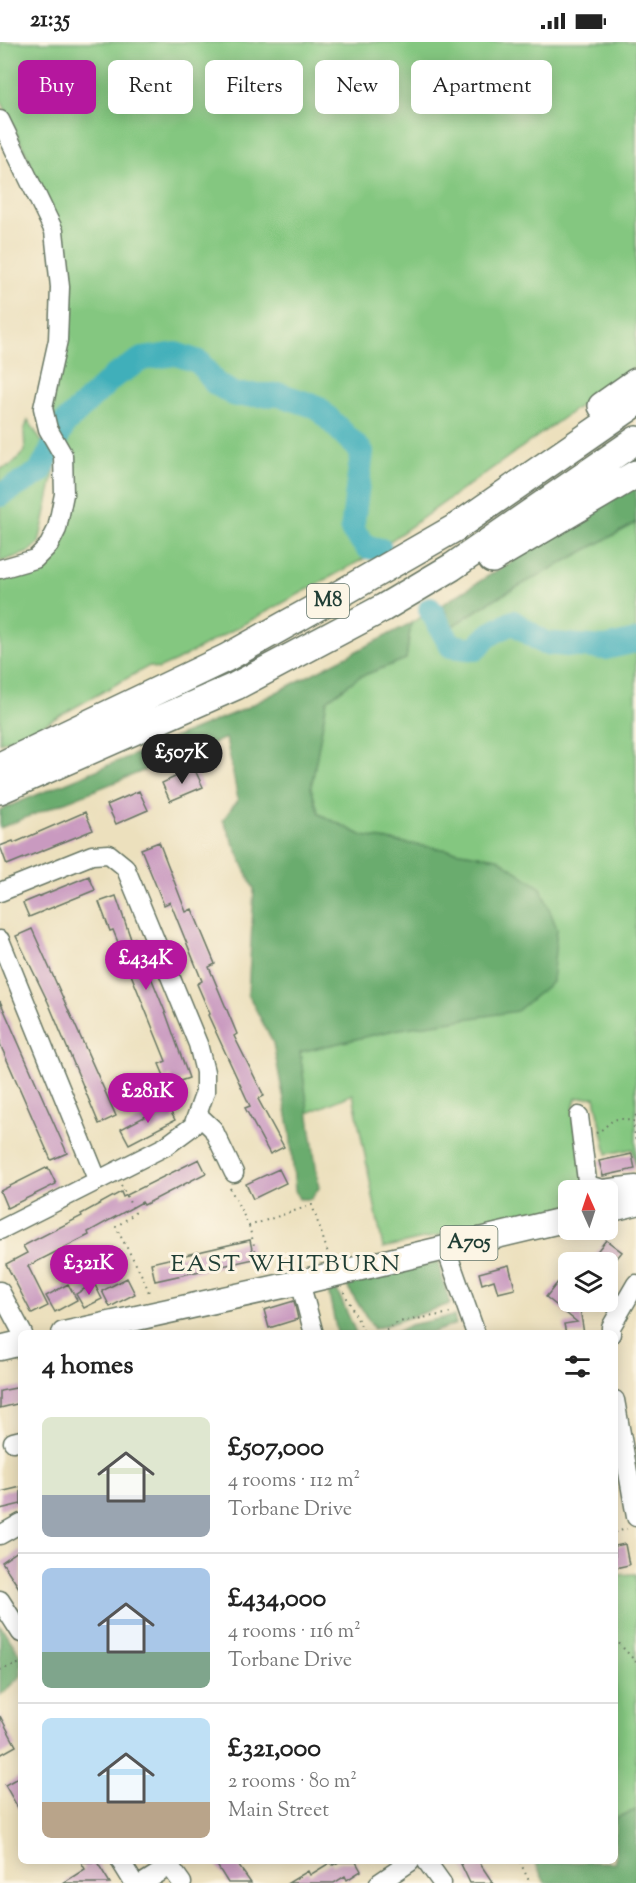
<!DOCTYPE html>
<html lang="en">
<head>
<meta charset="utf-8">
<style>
	body { margin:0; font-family:"Sorts Mill Goudy",serif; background:#f6f6f6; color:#222; height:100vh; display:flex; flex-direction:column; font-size:22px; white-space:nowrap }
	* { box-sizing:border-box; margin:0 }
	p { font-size:20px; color:#767676 }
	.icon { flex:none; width:33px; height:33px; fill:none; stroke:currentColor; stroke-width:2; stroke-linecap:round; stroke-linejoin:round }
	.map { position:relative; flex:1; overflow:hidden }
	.panel { position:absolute; left:18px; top:1288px; width:600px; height:534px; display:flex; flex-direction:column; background:#fff; border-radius:9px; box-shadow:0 3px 15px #0003 }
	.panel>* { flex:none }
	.banner { position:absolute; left:18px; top:18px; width:600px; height:54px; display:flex; gap:12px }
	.needle { width:39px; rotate:357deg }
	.buttons { position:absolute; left:558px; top:1138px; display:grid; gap:12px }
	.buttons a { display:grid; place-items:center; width:60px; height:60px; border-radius:9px; background:#fff; box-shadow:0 3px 15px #0003; font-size:30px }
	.price { position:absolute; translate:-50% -51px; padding:0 14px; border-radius:21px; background:#b5179e; color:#fff; font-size:20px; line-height:39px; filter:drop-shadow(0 2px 3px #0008) }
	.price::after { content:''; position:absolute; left:50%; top:36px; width:18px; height:14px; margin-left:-9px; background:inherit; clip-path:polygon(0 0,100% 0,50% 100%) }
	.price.selected { background:#222; color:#fff }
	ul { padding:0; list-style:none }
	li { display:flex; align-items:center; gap:18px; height:150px; padding:0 24px }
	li+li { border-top:2px solid #e0e0e0 }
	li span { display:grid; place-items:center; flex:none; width:168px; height:120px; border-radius:9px; color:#555 }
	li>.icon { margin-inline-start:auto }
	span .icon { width:72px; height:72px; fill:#fffc; stroke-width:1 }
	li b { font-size:26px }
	h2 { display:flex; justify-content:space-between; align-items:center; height:72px; padding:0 24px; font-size:26px }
	.chip { padding:0 21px; border-radius:9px; background:#fff; box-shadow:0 3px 15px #0003; font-size:21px; line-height:54px }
	.chip.selected { background:#b5179e; color:#fff }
	.status { display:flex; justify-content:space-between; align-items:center; height:42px; padding:0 30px; background:#fff; direction:ltr }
	.status svg { height:16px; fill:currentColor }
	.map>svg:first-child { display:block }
	.green { fill:#84c780; stroke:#52825a; stroke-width:1.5 }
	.forest { fill:#6bac6e; stroke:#457451; stroke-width:1.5 }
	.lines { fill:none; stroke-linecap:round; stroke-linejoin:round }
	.river { stroke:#3fafba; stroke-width:24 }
	.building { fill:#c99ac0 }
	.minor-casing { stroke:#677664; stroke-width:21 }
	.major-casing { stroke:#677664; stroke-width:27 }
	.highway-casing { stroke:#677664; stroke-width:30 }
	.path { stroke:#677664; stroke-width:2; stroke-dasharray:1.5 4.5; stroke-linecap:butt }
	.minor { stroke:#fff; stroke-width:18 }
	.major { stroke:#fff; stroke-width:24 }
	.highway { stroke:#fff; stroke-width:27 }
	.major-bridge-casing { stroke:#677664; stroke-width:27; stroke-linecap:butt }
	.major-bridge { stroke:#fff; stroke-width:24 }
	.labels { text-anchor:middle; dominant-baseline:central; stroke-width:6; stroke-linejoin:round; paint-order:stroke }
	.shield { fill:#fcf5e5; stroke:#617469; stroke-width:1.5 }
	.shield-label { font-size:20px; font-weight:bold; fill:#1f3d34 }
	.quarter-label { font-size:24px; letter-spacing:1.5px; fill:#1f3d34; stroke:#fcf5e5 }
</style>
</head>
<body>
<div class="status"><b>21:35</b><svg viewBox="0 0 49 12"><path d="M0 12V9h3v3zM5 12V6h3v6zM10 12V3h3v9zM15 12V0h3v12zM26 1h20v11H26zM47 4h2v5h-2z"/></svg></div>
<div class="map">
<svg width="636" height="1841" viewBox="0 0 636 1841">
	<rect width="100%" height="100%" fill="#fcf5e5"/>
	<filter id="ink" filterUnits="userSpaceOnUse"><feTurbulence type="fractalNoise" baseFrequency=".0167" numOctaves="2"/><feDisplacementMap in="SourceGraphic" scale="12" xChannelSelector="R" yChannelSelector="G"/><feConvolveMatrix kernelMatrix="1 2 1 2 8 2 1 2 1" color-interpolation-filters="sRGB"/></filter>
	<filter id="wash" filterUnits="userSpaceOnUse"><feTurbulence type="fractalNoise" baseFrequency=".008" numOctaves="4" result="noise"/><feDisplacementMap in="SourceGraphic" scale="24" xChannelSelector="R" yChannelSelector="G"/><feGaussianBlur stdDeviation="1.35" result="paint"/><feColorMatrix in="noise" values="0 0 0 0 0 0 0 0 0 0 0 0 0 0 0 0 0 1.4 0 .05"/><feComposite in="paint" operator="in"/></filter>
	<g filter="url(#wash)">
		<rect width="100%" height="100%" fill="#ece0bd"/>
		<path class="green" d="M0 0H636V324L369 514 176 619 158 627 149 624 34 688 0 701V533L46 522 61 504 75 423 53 377 54 345 67 274 30 120 0 56Z
			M28 378 45 405 57 417 39 501 29 510 0 520V427L11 423 25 409 24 389Z
			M636 481V1124L632 1107 607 1112 595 1055 576 1056 573 1068 586 1149H568V1164L383 1206 353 1052 308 1071 300 1010 394 988 497 816 363 794 319 772 311 746 327 658 359 635 406 617 411 581 443 562 452 584 491 559Z
			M636 1532V1768L615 1776V1533Z"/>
		<path class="forest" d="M636 443V481L491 559 451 585 443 562Z
			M411 581 406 617 359 635 327 658 311 746 319 772 363 794 497 816 541 846 557 887 552 940 517 969 394 988 300 1010 319 1146 311 1157H299L295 1148 290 1089 273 1001 248 952 254 847 223 778 238 757 226 696 0 786V768L244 667Z
			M438 1220 450 1262 374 1287 345 1241Z
			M328 1247 337 1248 356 1291H337Z
			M454 1274 456 1282 431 1291H395L410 1283Z
			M0 1583 21 1614V1634L0 1653Z
			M636 1768V1841H545L535 1820H615V1776Z"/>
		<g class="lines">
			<path class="river" d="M0 453 40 430 65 381 113 335 142 317 176 312 199 320 215 341 235 353H281L317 365 362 410 352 488 367 505 381 508
				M430 567 451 604 475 607 489 593 513 580 544 601 605 606 636 599"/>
		</g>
		<g id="blocks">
			<path class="building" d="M194 726 203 745 170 759 162 741Z
				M139 749 148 768 116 782 107 763Z
				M85 770 93 788 7 823 0 804 13 799 14 801Z
				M159 800 186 870 192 867 215 922 209 925 237 992 234 994 264 1054 258 1057 284 1105 270 1112 245 1066 250 1064 208 973 210 972 197 942 202 939 170 860 164 863 141 807Z
				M89 834 95 848 29 875 23 861Z
				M116 854 131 897 135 896 166 972 189 1036 174 1041 171 1034 165 1036 159 1022 166 1019 113 888 110 889 99 860Z
				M32 887 116 1074 99 1082 48 960 16 894Z
				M0 959 67 1111 51 1118 0 1002Z
				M167 1063 175 1078 129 1102 121 1087Z
				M632 1112 635 1127 603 1134 599 1119Z
				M199 1117 206 1131 144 1163 142 1160 88 1190 89 1193 28 1224 48 1264 32 1272 6 1222 27 1211 23 1204 82 1174 81 1172 121 1150 123 1155Z
				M48 1125 56 1142 7 1166 0 1149Z
				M279 1127 286 1141 253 1157 246 1142Z
				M250 1198 254 1217 155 1239 151 1221Z
				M606 1198 622 1210 613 1221H588Z
				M509 1223 515 1247 498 1251 494 1238 482 1242 479 1231Z
				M127 1236 135 1252 110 1265 102 1249Z
				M558 1240 568 1249V1260H579L584 1292H566L564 1282 577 1280 546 1255Z
				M94 1241 102 1257 84 1266 76 1252Z
				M68 1242 77 1258 55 1270 46 1254Z
				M294 1259 298 1277 269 1286 264 1268Z
				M21 1345V1361L0 1366V1349Z
				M21 1445V1462L0 1467V1450Z
				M625 1502 629 1523 615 1526V1504Z
				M21 1507V1549L2 1520Z
				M0 1674 16 1704 0 1713Z
				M21 1734V1771L5 1743Z
				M81 1820H97L110 1841H63L85 1827Z
				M215 1820H236L251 1841H228Z
				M331 1820 333 1823 339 1820H356L361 1829 347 1838 345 1834 334 1841H288L308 1829 310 1833Z
				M460 1820H479L493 1841H470Z"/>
		</g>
	</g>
	<g filter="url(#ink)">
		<use href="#blocks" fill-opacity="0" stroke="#677664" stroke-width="1.5"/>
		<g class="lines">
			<g class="minor-casing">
				<path id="minor" d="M0 78 54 189 60 245 58 298 43 366 48 387 63 413 64 452 57 487 49 503 35 517 0 527
					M0 850 92 813 109 812 125 825 198 1002 205 1030V1050L193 1084 166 1104 0 1188
					M0 898 97 1137
					M198 1073 213 1087 234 1131
					M579 1074 587 1139 591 1144 602 1147 636 1143
					M446 1207 476 1292
					M300 1240 314 1292
					M0 1249 23 1292
					M611 1292V1285L636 1242
					M615 1358 636 1475
					M13 1400 21 1398
					M0 1493 21 1481
					M0 1558 21 1591
					M121 1820 134 1841
					M167 1820 182 1841
					M427 1820 442 1841
					M143 1841 170 1824
					M379 1841 410 1820"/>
			</g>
			<g class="major-casing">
				<path id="major" d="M608 1168 636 1161
					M369 1224 568 1177
					M64 1292 310 1238
					M0 1306 21 1301"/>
			</g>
			<g class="highway-casing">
				<path id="highway" d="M602 364 636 340
					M492 517 636 432
					M0 724 226 616 312 568 455 486 636 361
					M0 748 236 644 383 566 452 525 636 398"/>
			</g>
			<path class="path" d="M636 1073 633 1080 636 1102
				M596 1091C612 1083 610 1071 633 1080
				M121 1143 135 1171 116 1185C126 1206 144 1233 150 1254
				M230 1146 249 1184 312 1163 329 1214
				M249 1184 261 1230
				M344 1250 365 1292
				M381 1292 398 1280 452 1271
				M615 1490 627 1487
				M615 1597 636 1620
				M0 1628 21 1621
				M520 1820 530 1841"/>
			<use href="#minor" class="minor"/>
			<use href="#major" class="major"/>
			<use href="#highway" class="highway"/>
			<g class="major-bridge-casing">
				<path id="major-bridge" d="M310 1238 369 1224"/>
			</g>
			<use href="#major-bridge" class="major-bridge"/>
		</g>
	</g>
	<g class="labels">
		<g class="shield">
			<rect x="307" y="542" width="42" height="34" rx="4.5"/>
			<rect x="440.5" y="1184" width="57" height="34" rx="4.5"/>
		</g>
		<g class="shield-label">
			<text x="328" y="559">M8</text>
			<text x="469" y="1201">A705</text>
		</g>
		<g class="quarter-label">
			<text x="286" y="1223">EAST WHITBURN</text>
		</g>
	</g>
</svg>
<div class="buttons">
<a><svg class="needle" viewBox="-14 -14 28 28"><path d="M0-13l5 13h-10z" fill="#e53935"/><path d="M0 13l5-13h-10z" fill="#767676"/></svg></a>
<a><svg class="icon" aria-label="layers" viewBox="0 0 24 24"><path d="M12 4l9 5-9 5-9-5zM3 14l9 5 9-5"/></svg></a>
</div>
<b class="price selected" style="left:182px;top:743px">£507K</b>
<b class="price" style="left:146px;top:949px">£434K</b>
<b class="price" style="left:148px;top:1082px">£281K</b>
<b class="price" style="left:89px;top:1254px">£321K</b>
<div class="banner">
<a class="chip selected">Buy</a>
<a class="chip">Rent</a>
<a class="chip">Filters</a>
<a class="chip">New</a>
<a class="chip">Apartment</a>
</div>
<section class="panel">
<h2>4 homes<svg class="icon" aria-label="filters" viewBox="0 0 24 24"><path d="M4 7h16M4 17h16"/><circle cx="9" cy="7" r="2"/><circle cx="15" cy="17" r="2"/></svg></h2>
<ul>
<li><span style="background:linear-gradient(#dfe7d0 65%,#9aa5b1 0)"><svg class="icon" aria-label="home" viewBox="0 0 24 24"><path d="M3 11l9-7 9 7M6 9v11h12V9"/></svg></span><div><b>£507,000</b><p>4 rooms · 112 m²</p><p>Torbane Drive</p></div></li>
<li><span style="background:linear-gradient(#a9c7e8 70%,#7fa58c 0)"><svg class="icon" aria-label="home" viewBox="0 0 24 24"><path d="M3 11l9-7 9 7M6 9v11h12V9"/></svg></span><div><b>£434,000</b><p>4 rooms · 116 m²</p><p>Torbane Drive</p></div></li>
<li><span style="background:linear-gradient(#bfe0f5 70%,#b9a48a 0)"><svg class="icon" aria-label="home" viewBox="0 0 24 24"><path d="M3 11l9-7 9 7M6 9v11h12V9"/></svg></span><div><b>£321,000</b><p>2 rooms · 80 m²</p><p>Main Street</p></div></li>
</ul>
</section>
</div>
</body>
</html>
